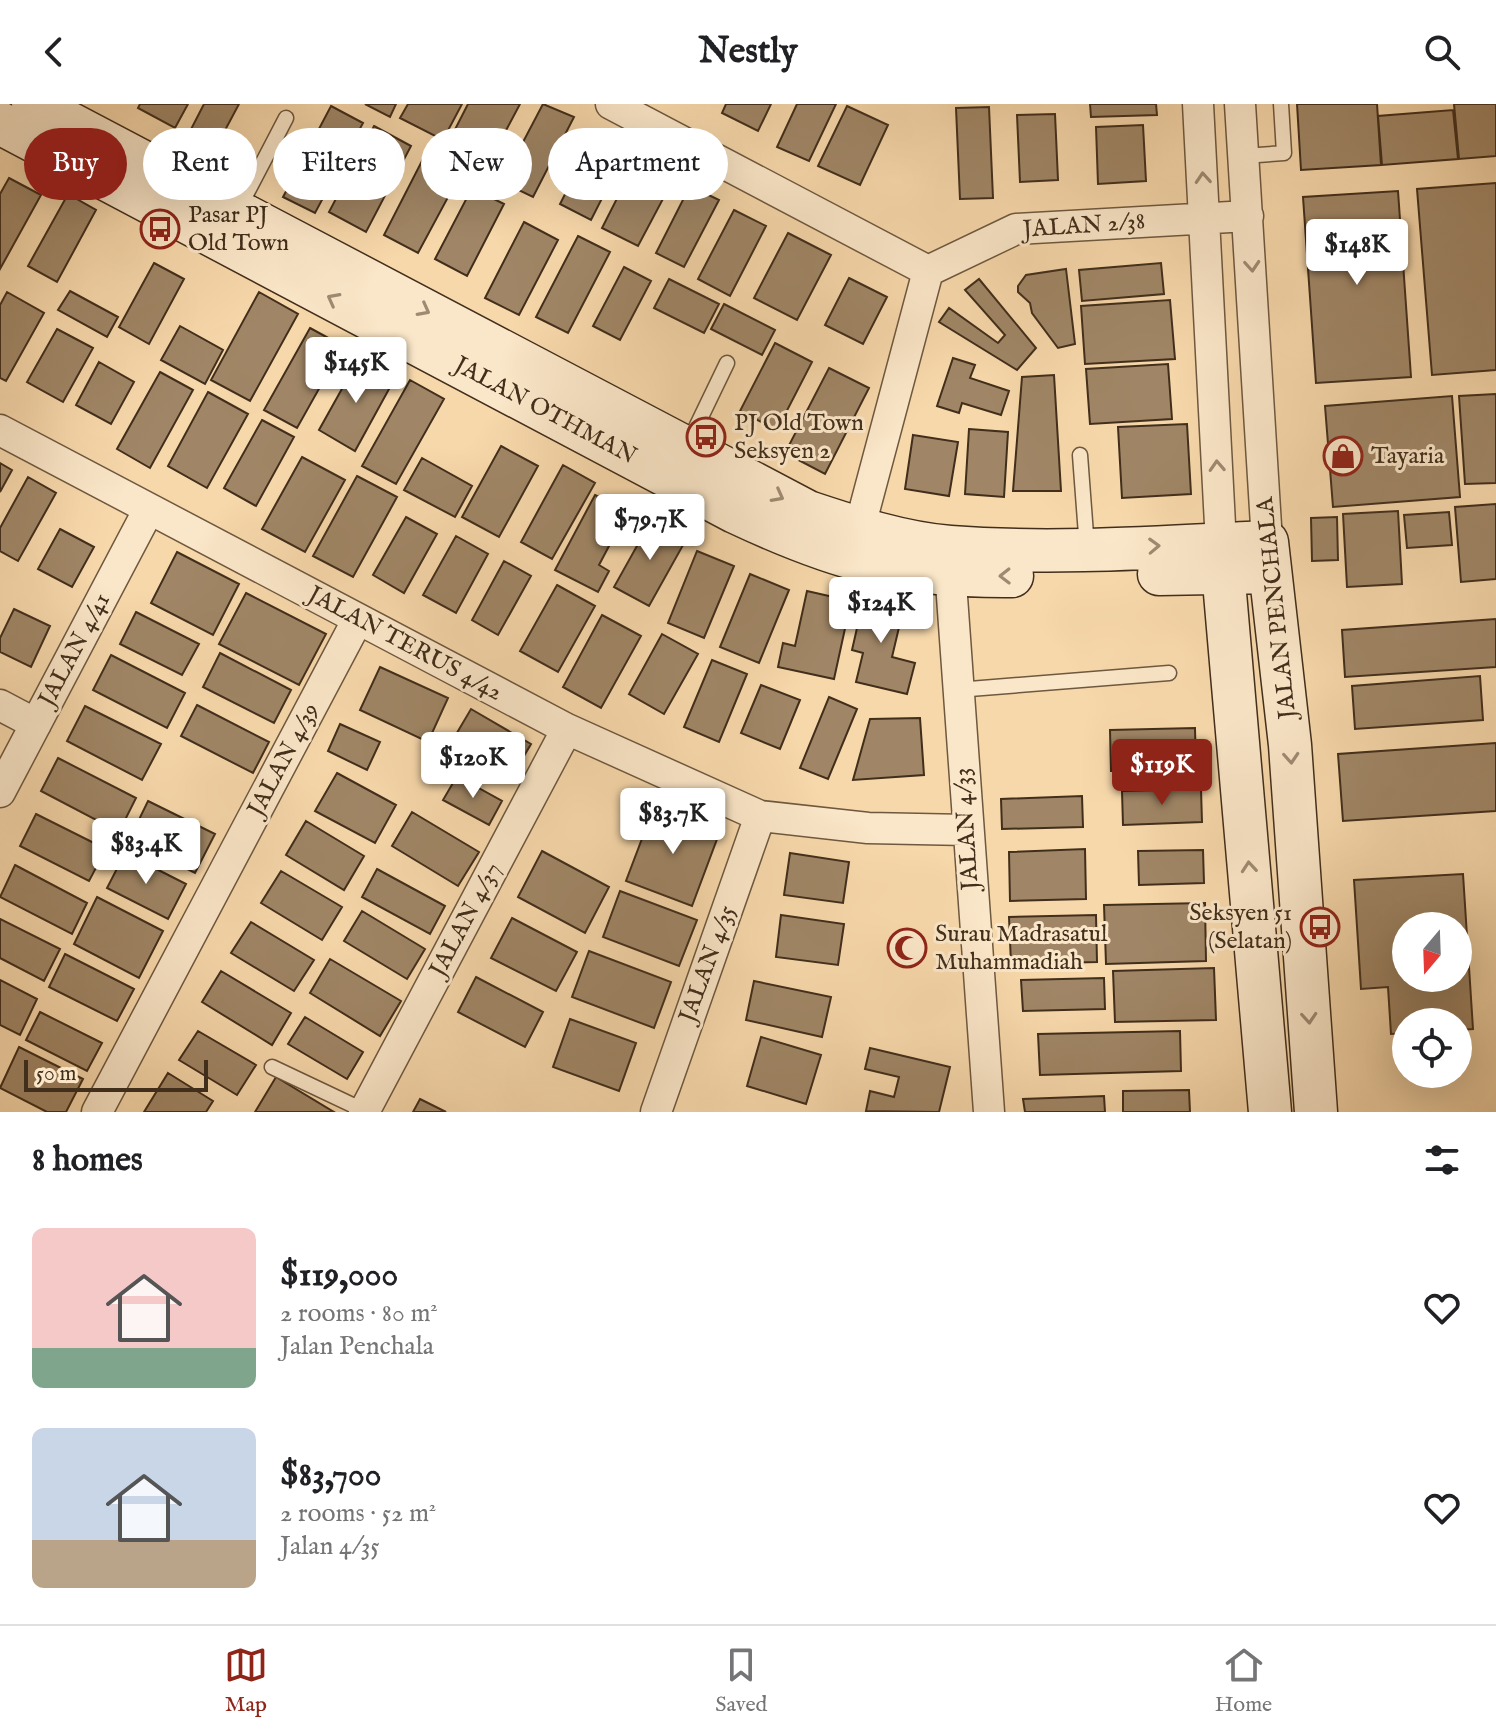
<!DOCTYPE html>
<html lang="en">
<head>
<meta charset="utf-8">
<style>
	body { margin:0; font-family:"IM FELL English",serif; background:#f6f6f6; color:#202124; height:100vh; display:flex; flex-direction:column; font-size:30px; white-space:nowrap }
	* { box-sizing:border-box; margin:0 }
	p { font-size:26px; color:#757577 }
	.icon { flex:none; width:44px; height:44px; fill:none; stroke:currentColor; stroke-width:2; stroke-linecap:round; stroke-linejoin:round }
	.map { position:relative; height:1008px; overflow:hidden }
	.details { display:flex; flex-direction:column; background:#fff; flex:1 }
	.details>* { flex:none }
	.guide { position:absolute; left:24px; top:24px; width:800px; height:72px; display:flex; gap:16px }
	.needle { width:52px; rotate:199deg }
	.tools { position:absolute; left:1392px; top:808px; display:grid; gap:16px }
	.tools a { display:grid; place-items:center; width:80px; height:80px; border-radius:50%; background:#fff; box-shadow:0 8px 32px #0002; font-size:40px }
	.scale { position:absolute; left:24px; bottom:20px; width:184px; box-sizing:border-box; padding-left:8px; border:4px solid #412e1b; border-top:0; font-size:22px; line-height:28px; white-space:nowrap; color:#412e1b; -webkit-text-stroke:6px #fae6c8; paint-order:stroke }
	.price { position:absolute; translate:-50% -68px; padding:0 18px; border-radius:8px; background:#fff; color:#222; font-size:26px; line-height:52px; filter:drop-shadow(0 2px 4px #0008) }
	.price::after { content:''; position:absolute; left:50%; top:48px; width:24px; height:18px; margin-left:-12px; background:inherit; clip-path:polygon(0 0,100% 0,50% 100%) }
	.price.on { background:#8f2418; color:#fff }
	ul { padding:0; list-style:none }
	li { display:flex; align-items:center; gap:24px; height:200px; padding:0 32px }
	li span { display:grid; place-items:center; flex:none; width:224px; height:160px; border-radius:12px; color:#555 }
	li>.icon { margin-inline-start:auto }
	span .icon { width:96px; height:96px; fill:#fffc; stroke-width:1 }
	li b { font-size:34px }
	h2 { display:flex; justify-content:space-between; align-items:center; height:96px; padding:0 32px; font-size:34px }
	.pill { padding:0 28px; border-radius:36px; background:#fff; box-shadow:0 8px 32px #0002; font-size:28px; line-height:72px }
	.pill.on { background:#8f2418; color:#fff }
	header { display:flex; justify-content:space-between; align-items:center; height:104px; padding:0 32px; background:#fff; font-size:36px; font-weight:700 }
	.tabs { display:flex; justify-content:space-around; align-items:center; height:112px; border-top:2px solid #e0e0e0; background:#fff; font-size:22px; color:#757577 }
	.tabs a { display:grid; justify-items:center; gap:4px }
	.tabs .on { color:#8f2418 }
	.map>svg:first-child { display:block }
	.building { fill:#a08666; stroke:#412e1b; stroke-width:2; fill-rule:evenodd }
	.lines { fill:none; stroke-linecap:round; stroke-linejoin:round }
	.service-casing { stroke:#6e583f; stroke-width:17 }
	.minor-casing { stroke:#6e583f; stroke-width:33 }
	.secondary-casing { stroke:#412e1b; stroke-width:45 }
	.service { stroke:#fae6c8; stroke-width:14 }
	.minor { stroke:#fae6c8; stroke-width:30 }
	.secondary { stroke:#fae6c8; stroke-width:42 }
	.oneway { stroke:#9e8a72 }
	.labels { text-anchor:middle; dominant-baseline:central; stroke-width:6; stroke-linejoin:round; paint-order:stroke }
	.poi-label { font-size:24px; fill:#412e1b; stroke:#fae6c8; text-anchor:start }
	.street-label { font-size:24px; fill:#412e1b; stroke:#fae6c8 }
</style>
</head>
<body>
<header><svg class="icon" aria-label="back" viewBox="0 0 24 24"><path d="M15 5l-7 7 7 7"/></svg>Nestly<svg class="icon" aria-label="search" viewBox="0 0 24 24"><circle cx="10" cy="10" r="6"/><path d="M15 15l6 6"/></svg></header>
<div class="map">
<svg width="1496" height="1008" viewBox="0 0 1496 1008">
	<rect width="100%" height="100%" fill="#f7d8ab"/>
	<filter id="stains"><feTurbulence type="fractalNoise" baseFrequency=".0025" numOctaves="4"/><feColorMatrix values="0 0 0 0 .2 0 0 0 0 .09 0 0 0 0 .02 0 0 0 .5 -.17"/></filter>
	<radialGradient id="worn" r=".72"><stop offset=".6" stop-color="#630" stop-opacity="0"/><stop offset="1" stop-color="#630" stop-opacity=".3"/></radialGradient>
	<path class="building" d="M140 0H188L175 24 138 4Z
		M204 0H239L214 47 187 33Z
		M365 0H396L390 13Z
		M408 0H462L443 36 400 14Z
		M468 0H520L486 64 446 43Z
		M543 0 574 13 533 93 502 78Z
		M726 0H771L758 27 722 9Z
		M797 0H836L809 57 777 43Z
		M1090 0H1156L1157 11 1091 13Z
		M1297 0H1377L1381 61 1301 66Z
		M1454 0H1496V52L1459 55Z
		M331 2 363 19 315 109 283 93Z
		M847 2 888 21 860 81 818 62Z
		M989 3 993 94 960 95 956 4Z
		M1453 6 1458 55 1382 61 1378 12Z
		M1055 10 1058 76 1020 78 1017 11Z
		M1143 21 1146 77 1098 80 1096 23Z
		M374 22 411 42 366 128 329 108Z
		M591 39 622 55 591 116 560 100Z
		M425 51 461 69 418 149 384 131Z
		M636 57 673 76 638 142 602 124Z
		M9 74 41 91 0 165V90Z
		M1496 79V266L1432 271 1417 85Z
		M690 82 719 96 684 163 656 149Z
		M472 84 504 100 467 172 435 155Z
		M1398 87 1411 273 1316 279 1303 93Z
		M68 90 96 106 57 178 28 162Z
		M734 106 766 122 730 192 698 175Z
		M524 118 558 136 519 211 485 194Z
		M788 129 831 151 797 216 754 194Z
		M578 132 610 148 568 229 536 213Z
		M154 159 184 175 149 240 119 223Z
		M1161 159 1164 190 1082 197 1079 166Z
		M624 163 651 177 620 236 593 222Z
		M1066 165 1075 240 1058 244 1032 209 1030 199 1018 188V182L1026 171Z
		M849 174 887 193 863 240 825 221Z
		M669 175 719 200 704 229 654 204Z
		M979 175 1036 244 1017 266 939 218 949 204 998 239 1005 231 965 186Z
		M70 187 118 213 107 233 58 206Z
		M7 188 44 209 6 277 0 274V201Z
		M259 188 298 210 250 297 211 276Z
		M1170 196 1175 255 1085 260 1081 202Z
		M724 200 775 226 762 251 711 225Z
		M180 222 223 246 205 280 161 256Z
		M310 224 343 242 297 324 264 306Z
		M57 225 93 244 63 298 27 278Z
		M775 239 812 258 777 326 740 307Z
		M953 254 975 261 970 274 1009 287 1001 311 962 299 959 309 937 302Z
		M358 256 394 276 355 347 319 326Z
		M99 258 134 278 111 320 76 301Z
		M1168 260 1172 315 1090 320 1086 265Z
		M829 264 869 284 825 370 785 349Z
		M160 268 193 286 150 364 117 345Z
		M1054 271 1061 387H1013L1022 273Z
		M410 276 444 295 396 380 362 362Z
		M208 288 248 310 207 384 168 362Z
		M1496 290V379L1465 380 1459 292Z
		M1452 292 1460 393 1333 403 1325 302Z
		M262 316 294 333 256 402 224 384Z
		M1187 320 1191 390 1122 394 1118 323Z
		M969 325 1008 328 1004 393 965 390Z
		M913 331 958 338 949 392 905 385Z
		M501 342 538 362 499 433 462 413Z
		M302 353 345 376 305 448 262 425Z
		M422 354 472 382 455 413 404 386Z
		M0 359 12 366 0 388Z
		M563 361 595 379 552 455 521 438Z
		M357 372 397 393 353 473 313 452Z
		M28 373 56 389 18 457 0 447V424Z
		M595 391 627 408 599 461 609 467 598 488 555 466Z
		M1496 400V475L1461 478 1455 403Z
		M1398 407 1402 480 1347 483 1343 410Z
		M1449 408 1452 441 1407 444 1404 411Z
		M406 413 437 430 404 489 373 471Z
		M1337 413 1338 456 1312 457 1311 414Z
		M652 415 687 434 649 502 614 483Z
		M60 425 94 443 72 483 38 465Z
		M456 432 488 450 456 509 423 491Z
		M697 447 734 462 704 534 668 519Z
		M177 448 239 480 213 531 151 499Z
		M504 457 531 472 498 531 472 516Z
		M750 470 789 486 759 559 720 543Z
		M557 481 595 502 558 568 520 547Z
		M807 487 851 497 834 575 778 563 783 539 795 542Z
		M246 489 326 530 299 581 219 540Z
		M865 489 905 498 892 553 915 559 907 590 856 578 863 549 852 546Z
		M14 505 50 522 31 563 0 548V534Z
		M136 508 199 540 182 571 120 540Z
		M602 511 641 532 601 604 563 583Z
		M1496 515V563L1345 573 1342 526Z
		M662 530 698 550 664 610 629 590Z
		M220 549 291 586 274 619 203 583Z
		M111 551 185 589 167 624 93 586Z
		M712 556 747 570 719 638 684 623Z
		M380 563 448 594 428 638 360 606Z
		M1480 572 1483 616 1355 625 1352 582Z
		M761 581 800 596 780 645 741 629Z
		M829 593 857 605 828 675 800 664Z
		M197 601 269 638 253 669 181 632Z
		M85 602 161 640 142 676 67 637Z
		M471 605 531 640 511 674 451 639Z
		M920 614 924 671 853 676 870 615Z
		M340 620 380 638 367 666 328 647Z
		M1195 624 1196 665 1111 667 1110 626Z
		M1496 639V707L1343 717 1338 650Z
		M58 654 136 694 119 728 41 687Z
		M337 669 396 701 375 739 315 707Z
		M457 672 502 697 489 721 443 696Z
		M1201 685 1202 718 1123 721 1122 687Z
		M1082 692 1083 723 1002 725 1001 695Z
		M148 697 215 730 195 769 129 736Z
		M654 703 720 727 692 802 626 777Z
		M412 708 479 748 458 782 392 742Z
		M36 710 106 745 89 777 20 742Z
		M306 717 364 752 344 786 286 751Z
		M1085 745 1086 795 1010 797 1009 748Z
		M1203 746 1204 779 1139 781 1138 747Z
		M542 747 609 783 585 829 518 793Z
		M125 749 186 780 168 815 107 784Z
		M790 749 849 758 843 799 784 791Z
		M15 761 87 799 72 830 0 793Z
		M377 765 445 802 430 830 362 793Z
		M281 767 342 803 322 836 261 799Z
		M1463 770 1473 925 1458 926V918H1406V929L1391 930 1388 883 1361 885 1354 776ZM1406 822H1458V874H1406Z
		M620 787 697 816 679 862 603 833Z
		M97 793 163 827 139 874 74 840Z
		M1205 799 1206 857 1106 860 1104 801Z
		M362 807 425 845 407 875 344 837Z
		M781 811 844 820 838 861 776 853Z
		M1096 811 1097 858 1011 860 1009 813Z
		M512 814 577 848 556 887 491 854Z
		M0 815 60 845 44 877 0 854Z
		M251 818 314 856 294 887 231 849Z
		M589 847 671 878 654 924 572 893Z
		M65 850 134 885 117 917 49 883Z
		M330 855 401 897 380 932 310 889Z
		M1214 864 1216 916 1115 918 1113 867Z
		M221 867 291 909 272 941 202 898Z
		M476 873 543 908 525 943 458 908Z
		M1104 874 1105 905 1023 907 1021 876Z
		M0 876 37 895 20 931 0 921Z
		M754 877 831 893 822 933 746 916Z
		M40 908 102 939 87 967 26 936Z
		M305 913 363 948 347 975 288 940Z
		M570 915 636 939 619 987 553 963Z
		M198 927 256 961 237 991 179 956Z
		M1180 927 1181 967 1040 971 1038 930Z
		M761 933 821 951 806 1000 747 982Z
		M19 943 83 975 66 1008H47L0 984Z
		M870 944 950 963 939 1008 866 1007 870 987 894 993 899 973 865 965Z
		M168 969 213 997 206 1008H144Z
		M276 973 334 1008H255Z
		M1189 986 1190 1008H1123V987Z
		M1104 992 1105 1008H1025L1023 995Z
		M420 995 446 1008H413Z"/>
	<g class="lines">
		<g class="service-casing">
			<path id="service" d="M1244 52 1284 49 1281 0
				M239 104 286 14
				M688 340 727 259
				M1080 351 1087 444
				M957 586 1169 569
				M272 963 365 1007"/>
		</g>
		<g class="minor-casing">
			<path id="minor" d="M611 0 928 167
				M1198 0 1221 440
				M1240 0 1267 438
				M0 326 567 625 760 712 868 724 967 726
				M855 441 928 167 1016 125 1248 112
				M949 451 989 1008
				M0 601 36 620
				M0 688 149 405
				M97 1008 358 515
				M364 1008 567 625
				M656 1008 760 712"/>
		</g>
		<g class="secondary-casing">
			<path id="secondary" d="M33 0 808 408C853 423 902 439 950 443 1054 451 1162 443 1267 438L1290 641 1316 1008
				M0 19 735 408C837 456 899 473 1012 472
				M1221 443 1270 1008
				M1159 470 1270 468"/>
		</g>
		<use href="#service" class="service"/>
		<use href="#minor" class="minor"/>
		<use href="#secondary" class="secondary"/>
	</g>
	<defs><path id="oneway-chevron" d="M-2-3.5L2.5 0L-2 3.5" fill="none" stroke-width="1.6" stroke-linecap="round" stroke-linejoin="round" transform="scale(2)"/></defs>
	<g class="oneway">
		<use href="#oneway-chevron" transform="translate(1203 74) rotate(-94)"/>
		<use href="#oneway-chevron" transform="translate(1252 162) rotate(86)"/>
		<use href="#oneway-chevron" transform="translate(333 195) rotate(-152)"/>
		<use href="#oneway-chevron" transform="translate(424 206) rotate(28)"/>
		<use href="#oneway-chevron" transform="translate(1217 362) rotate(-93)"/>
		<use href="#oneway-chevron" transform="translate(778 392) rotate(28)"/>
		<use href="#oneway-chevron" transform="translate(1154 442) rotate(-2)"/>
		<use href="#oneway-chevron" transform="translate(1005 472) rotate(179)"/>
		<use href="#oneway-chevron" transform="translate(1291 654) rotate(86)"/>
		<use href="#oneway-chevron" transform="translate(1249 763) rotate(-95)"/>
		<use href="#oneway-chevron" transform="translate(1309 914) rotate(86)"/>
	</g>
	<defs>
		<g id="bus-ring" transform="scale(2)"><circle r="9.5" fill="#fae6c8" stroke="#8f2418" stroke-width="1.5"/><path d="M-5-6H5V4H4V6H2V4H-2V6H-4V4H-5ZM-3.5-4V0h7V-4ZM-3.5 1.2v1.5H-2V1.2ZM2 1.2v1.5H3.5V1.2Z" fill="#8f2418"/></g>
		<g id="shop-ring" transform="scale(2)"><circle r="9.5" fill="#fae6c8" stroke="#8f2418" stroke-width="1.5"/><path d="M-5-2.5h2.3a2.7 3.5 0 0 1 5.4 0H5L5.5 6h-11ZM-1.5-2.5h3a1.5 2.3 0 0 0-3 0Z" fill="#8f2418"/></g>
		<g id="mosque-ring" transform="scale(2)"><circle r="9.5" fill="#fae6c8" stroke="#8f2418" stroke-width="1.5"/><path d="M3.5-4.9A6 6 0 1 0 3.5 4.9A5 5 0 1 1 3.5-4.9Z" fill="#8f2418"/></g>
	</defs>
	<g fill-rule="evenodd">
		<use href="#bus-ring" x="160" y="125"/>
		<use href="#bus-ring" x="706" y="333"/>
		<use href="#shop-ring" x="1343" y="352"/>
		<use href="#bus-ring" x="1320" y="823"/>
		<use href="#mosque-ring" x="907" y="844"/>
	</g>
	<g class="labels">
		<g class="poi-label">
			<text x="188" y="111">Pasar PJ<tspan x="188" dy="28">Old Town</tspan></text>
			<text x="734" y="319">PJ Old Town<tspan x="734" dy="28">Seksyen 2</tspan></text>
			<text x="1371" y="352">Tayaria</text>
			<text x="1292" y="809" text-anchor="end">Seksyen 51<tspan x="1292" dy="28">(Selatan)</tspan></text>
			<text x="935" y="830">Surau Madrasatul<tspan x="935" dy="28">Muhammadiah</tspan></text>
		</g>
		<g class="street-label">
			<text transform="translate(1084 122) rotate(-4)">JALAN 2/38</text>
			<text transform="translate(545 307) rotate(28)">JALAN OTHMAN</text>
			<text transform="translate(1277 504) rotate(-96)">JALAN PENCHALA</text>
			<text transform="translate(405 540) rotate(28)">JALAN TERUS 4/42</text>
			<text transform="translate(75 546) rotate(-62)">JALAN 4/41</text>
			<text transform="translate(284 656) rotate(-62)">JALAN 4/39</text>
			<text transform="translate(967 725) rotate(-94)">JALAN 4/33</text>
			<text transform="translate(466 816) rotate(-62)">JALAN 4/37</text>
			<text transform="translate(708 860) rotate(-70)">JALAN 4/35</text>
		</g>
	</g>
	<rect width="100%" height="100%" filter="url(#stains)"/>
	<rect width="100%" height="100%" fill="url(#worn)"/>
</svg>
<div class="tools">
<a><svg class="needle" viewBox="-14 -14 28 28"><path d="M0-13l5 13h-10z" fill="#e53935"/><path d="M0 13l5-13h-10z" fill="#757577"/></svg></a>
<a><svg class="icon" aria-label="locate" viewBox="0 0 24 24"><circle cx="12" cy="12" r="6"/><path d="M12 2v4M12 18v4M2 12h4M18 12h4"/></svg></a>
</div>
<div class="scale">50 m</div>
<b class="price" style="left:1357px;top:183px">$148K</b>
<b class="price" style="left:356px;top:301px">$145K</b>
<b class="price" style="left:650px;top:458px">$79.7K</b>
<b class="price" style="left:881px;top:541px">$124K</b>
<b class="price" style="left:473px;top:696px">$120K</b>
<b class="price on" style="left:1162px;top:703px">$119K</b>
<b class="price" style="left:673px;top:752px">$83.7K</b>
<b class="price" style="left:146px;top:782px">$83.4K</b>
<div class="guide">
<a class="pill on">Buy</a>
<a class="pill">Rent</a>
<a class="pill">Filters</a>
<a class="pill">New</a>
<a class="pill">Apartment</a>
</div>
</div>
<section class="details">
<h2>8 homes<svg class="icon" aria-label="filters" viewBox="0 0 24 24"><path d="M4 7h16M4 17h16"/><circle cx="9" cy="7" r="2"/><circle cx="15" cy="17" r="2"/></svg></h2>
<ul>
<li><span style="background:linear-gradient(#f6c9c9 75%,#7fa58c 0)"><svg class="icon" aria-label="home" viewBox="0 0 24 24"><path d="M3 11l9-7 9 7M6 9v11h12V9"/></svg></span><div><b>$119,000</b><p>2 rooms · 80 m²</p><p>Jalan Penchala</p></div><svg class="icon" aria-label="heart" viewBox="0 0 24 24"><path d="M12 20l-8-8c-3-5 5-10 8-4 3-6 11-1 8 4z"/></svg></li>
<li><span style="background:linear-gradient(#c9d6e8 70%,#b9a48a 0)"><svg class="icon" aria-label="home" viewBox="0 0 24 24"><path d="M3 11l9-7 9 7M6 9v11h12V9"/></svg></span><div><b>$83,700</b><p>2 rooms · 52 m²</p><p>Jalan 4/35</p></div><svg class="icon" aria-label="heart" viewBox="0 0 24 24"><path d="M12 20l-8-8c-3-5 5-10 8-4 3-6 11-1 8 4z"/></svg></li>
</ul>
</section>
<nav class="tabs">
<a class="on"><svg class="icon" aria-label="map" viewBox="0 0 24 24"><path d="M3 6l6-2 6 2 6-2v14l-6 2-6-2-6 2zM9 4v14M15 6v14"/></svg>Map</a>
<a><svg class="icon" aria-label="saved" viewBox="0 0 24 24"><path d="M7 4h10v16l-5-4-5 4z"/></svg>Saved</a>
<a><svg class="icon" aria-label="home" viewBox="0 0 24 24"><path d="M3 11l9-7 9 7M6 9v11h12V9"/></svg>Home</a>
</nav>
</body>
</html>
